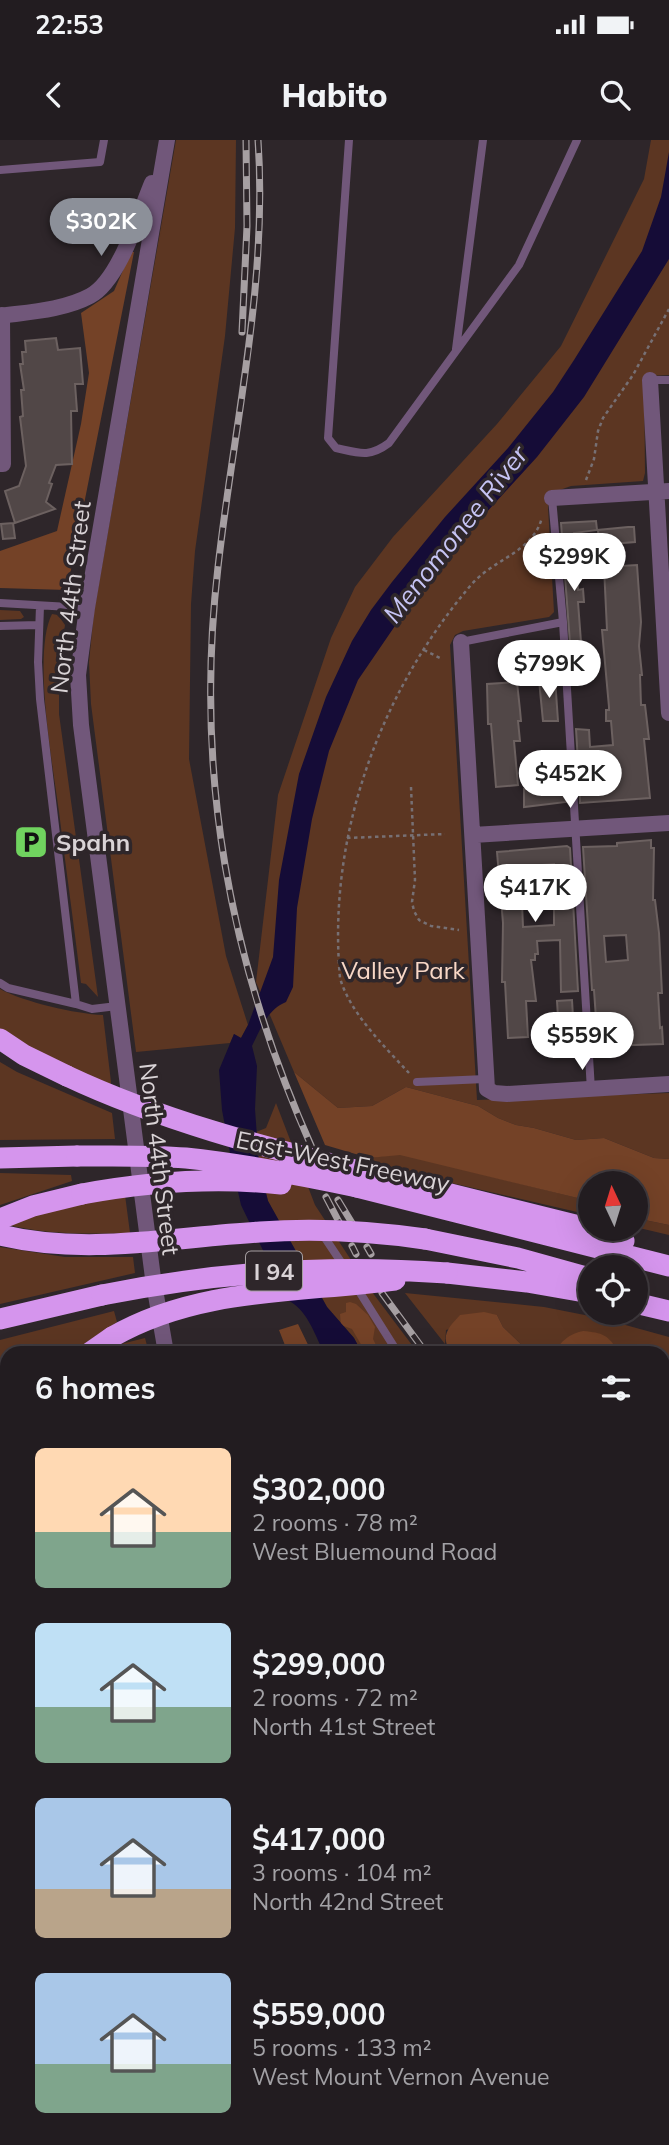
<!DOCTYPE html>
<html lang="en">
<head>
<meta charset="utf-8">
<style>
	body { margin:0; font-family:Mulish,sans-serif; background:#2e292d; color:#f1f3f6; height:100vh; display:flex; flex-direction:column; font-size:26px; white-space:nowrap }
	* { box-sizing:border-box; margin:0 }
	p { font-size:23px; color:#a2a1a5 }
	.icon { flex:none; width:38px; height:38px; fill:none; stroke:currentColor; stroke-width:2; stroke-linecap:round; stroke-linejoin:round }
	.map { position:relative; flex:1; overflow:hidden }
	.side { position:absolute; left:0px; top:1206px; width:670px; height:800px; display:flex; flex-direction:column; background:#221c20; border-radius:21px 21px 0 0; box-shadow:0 7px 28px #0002,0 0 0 2px #3f3a3e }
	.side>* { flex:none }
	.needle { width:46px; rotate:356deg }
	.controls { position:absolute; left:578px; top:1031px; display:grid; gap:14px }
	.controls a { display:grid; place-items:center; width:70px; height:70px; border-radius:50%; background:#221c20; box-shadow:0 7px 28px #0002,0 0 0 2px #3f3a3e; font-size:35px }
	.price { position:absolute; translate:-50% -60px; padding:0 16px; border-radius:24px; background:#fff; color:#222; font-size:23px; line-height:46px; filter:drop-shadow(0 2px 4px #0008) }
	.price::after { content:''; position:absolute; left:50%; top:42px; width:21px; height:16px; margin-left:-10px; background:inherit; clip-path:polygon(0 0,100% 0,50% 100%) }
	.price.selected { background:#8c9099; color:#fff }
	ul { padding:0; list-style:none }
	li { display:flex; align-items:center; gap:21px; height:175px; padding:0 35px }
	li span { display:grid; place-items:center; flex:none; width:196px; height:140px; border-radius:10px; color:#555 }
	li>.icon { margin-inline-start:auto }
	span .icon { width:84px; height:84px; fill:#fffc; stroke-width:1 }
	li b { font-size:30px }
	h2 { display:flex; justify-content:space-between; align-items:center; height:84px; padding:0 35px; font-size:30px }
	.status { display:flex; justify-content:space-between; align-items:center; height:49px; padding:0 35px; background:#221c20; direction:ltr }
	.status svg { height:19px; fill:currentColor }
	header { display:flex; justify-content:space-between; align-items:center; height:91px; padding:0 35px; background:#221c20; font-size:32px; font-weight:800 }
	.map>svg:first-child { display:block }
	.green { fill:#5c3622 }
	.forest { fill:#744227 }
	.water { fill:#150c37 }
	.building { fill:#514747; stroke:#6c6160; stroke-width:2; fill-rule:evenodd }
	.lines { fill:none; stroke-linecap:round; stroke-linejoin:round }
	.path { stroke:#777074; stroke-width:2.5; stroke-dasharray:3.5 3.5; stroke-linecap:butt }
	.service { stroke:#71577a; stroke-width:8 }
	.pedestrian { stroke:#71577a; stroke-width:12 }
	.minor { stroke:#71577a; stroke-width:16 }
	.motorway { stroke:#d595ed; stroke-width:21 }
	.rail-casing { stroke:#a69fa2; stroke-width:7 }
	.rail { stroke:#2e262a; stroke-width:4.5; stroke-dasharray:13; stroke-linecap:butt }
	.motorway-bridge { stroke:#d595ed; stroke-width:21 }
	.labels { text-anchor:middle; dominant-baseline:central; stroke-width:7; stroke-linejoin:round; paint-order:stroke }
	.shield { fill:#2e262a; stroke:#a69fa2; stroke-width:2 }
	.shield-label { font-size:23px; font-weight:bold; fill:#d9d3d6 }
	.street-label { font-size:24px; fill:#d9d3d6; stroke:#2e262a }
	.poi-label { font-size:24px; font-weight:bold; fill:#d9d3d6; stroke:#2e262a; text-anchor:start }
	.park-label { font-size:24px; fill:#f8d7c6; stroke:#2e262a }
	.water-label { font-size:26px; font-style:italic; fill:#c6c4f4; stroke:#2e262a }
</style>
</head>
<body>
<div class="status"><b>22:53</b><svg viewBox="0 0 49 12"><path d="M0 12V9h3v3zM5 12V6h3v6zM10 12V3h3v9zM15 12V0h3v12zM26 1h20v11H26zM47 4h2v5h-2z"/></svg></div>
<header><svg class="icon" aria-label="back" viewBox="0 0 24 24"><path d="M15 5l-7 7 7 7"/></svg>Habito<svg class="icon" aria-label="search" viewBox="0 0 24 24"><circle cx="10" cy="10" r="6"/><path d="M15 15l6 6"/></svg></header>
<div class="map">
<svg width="669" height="2005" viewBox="0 0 669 2005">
	<rect width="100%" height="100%" fill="#2e262a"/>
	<path class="green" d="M176 0H236L235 88 225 196 195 411 191 464 189 619 226 816 248 885 241 898 234 894 230 903 136 912 91 564 89 522 94 472Z
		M651 0H669V235L646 236 644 239 645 333 643 341 571 346 554 352 548 367 554 472 549 477 463 491 455 495 450 505 477 960 669 953V1019L654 1018 604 998 576 1000 534 988 516 985 498 978 478 966 406 947 372 966 338 968 294 932 256 842 278 655 331 498 355 447 393 397 497 284 561 206 644 39Z
		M0 470 20 471 24 477 21 479 0 480Z
		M52 474 58 475 65 485 59 526V574L98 857 86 844 81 843C74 786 66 729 59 672 53 626 32 513 52 474Z
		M0 849C24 862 76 874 103 875L111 942 110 947 0 892Z
		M0 922 17 932 112 973 115 999 0 1000Z
		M276 963 315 1065 372 1152 418 1213H362L354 1198 327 1167 268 1061 259 1025 256 992 266 988Z
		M400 1014 590 1061V1075L391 1029 369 1018Z
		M0 1033 71 1035 72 1041 0 1065Z
		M125 1055 130 1093C87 1094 46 1095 5 1084L32 1075Z
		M635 1078 669 1085V1095L635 1087Z
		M0 1107 65 1117H133L135 1133 0 1164Z
		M405 1153 544 1167 600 1178 669 1197V1361L663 1358V1213H530L503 1187 497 1175 446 1190 445 1204Z
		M114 1171 117 1182 70 1213H7V1289L0 1303V1200Z
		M145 1198 149 1213H103L113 1206Z
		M7 1334V1447H0V1352Z
		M663 1447 669 1451V1763L663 1764Z
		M0 1669 7 1695V1775L0 1756Z
		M87 1999H126L128 2005H89Z
		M592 1999H657V2005H593Z"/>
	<path class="forest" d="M131 112H134L67 450 0 448V411L57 391 81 284 89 233 81 173 114 151Z
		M294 932 338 968 372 966 406 947 478 966 498 978 516 985 534 988 576 1000 604 998 654 1018 669 1019V1085L635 1078V1043H590V1061L400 1015 369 1018 325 1005Z
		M350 1162 356 1164 368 1175 375 1187 373 1199 380 1213H366L352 1189 341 1185 340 1174 346 1172V1163Z
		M484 1172 497 1175 503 1187 530 1213H451C440 1196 448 1188 460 1175Z
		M298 1184 312 1213H288L279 1190Z
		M583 1191C603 1193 608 1194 619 1213H554C561 1201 569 1194 583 1191Z
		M663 1358 669 1361V1416L663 1412Z
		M500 1999H544V2005H501Z"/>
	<path class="water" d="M669 12V119L584 257 537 317 474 386 431 438 399 480 358 540 329 611 312 679 297 768 293 847 286 862C267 870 261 888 252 906L257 926 255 969 259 1025 268 1061 327 1167 354 1198 362 1213H324C314 1193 307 1169 287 1160L241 1065 234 1034 222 970 219 930 234 894 241 898 248 885 273 817 279 740 299 634 326 557 352 501 371 470 392 442 445 377 508 308 553 252 574 220 642 111 661 57Z
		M663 1533H669V1697L663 1676Z
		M544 1999H592L593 2005H544Z"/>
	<path class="building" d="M56 198 58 210 80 208 83 244H75L77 271H71L72 324 56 325 49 343 52 344 46 362 55 369 15 383 5 351 19 346 26 326 20 277 23 276 21 250H24L20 224H23L22 212H26L25 201Z
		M596 381 597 390 574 393 578 450 583 449 584 462H578L584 542 573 543 561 383Z
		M13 383 15 398 3 399 1 384Z
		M628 387H634L635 402 599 405 598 390Z
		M637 425 641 482 639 506 642 535H640L641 565H645L649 599H644L650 658 580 663V652L613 649V646H615L613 622H578L576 589 589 590 590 607 613 605 611 581H606V570H609V567L602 490H607L604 427Z
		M555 538 558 581H543L539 540Z
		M517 542 520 570 521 581H518L520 601H514L518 645 496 647 491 584H488L487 544Z
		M562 628 566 662 524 667V649L550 647 548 629Z
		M651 700V708H654L653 760H655L659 793 662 853H658L660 888 662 887 663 904 605 906V914L595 915 594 893H597L594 850H592L583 707 617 706V703ZM626 795 628 820 606 822 604 796Z
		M567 706 570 708 578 851 561 852 560 800 537 801 538 814H535V820H531L536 861H526L528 897 508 898 505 842H502L503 783 497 712ZM554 724V785L523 787 522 763H525V759H531L529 726Z
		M572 860 573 877H558L557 861Z"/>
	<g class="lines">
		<path class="path" d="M586 340 594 319 598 291 603 278 633 235 669 169
			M424 510 442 519
			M411 647 415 740 412 762 414 771 419 780 431 786 459 790
			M347 698 445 694
			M409 933C384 906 350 873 340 838 327 696 380 552 471 445 493 419 534 412 542 377
			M663 1397 669 1400
			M663 1819 669 1816
			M663 1849 669 1856
			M623 1998V2005"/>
		<path class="service" d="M349 0 328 298 336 308C359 313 369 318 389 303L519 125 577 0
			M0 30 100 22 104 0
			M456 209 483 0
			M650 240H669
			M552 358 563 482 591 950
			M0 463 87 468
			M0 486 38 485
			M461 502 563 482
			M0 843 8 848 76 864 40 559 38 522 40 466
			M76 864 92 869 117 866
			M417 942 485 939
			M321 1092 345 1128
			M357 1148 398 1213
			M663 1479 669 1482
			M134 1998 136 2005
			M335 1998 336 2005
			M478 1998 479 2005"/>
		<path class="pedestrian" d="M2 1935H7"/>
		<path class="minor" d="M0 176C29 172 64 170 90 156 119 141 139 74 152 43
			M650 240 669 573
			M0 324H3L2 175
			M552 358 669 351
			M461 502 487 949 494 953 507 954 669 944
			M473 695 669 683
			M166 1213 153 1138 81 585 78 535 87 468 167 0
			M663 1781 669 1779
			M0 1893H2"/>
		<path class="motorway" d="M0 899 24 915 67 936
			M0 1018 77 1016
			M386 1038 583 1087 624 1101
			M357 1047 669 1126
			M0 1079 33 1066 82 1054
			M425 1099 518 1118 590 1138
			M447 1133 527 1142 590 1153
			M635 1163 669 1171
			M0 1179 102 1155
			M89 1213 112 1197
			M0 1326 7 1312
			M0 1823 7 1843
			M16 1998 20 2005
			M63 1998 66 2005"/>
		<g class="rail-casing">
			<path id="rail" d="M258 0C268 144 234 284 218 427 194 632 229 822 313 1010
				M242 192 247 86 246 0
				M326 1057 339 1082
				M338 1060 352 1083
				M352 1106 356 1114
				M367 1107 371 1114
				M382 1153 426 1213
				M663 1425 669 1428"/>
		</g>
		<use href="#rail" class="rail"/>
		<path class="motorway-bridge" d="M67 936C169 984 277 1010 386 1038
			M77 1016C113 1016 150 1015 186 1018 243 1024 300 1035 357 1047
			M82 1054C147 1042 215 1037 281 1044
			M0 1095C87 1116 173 1097 260 1092 315 1088 370 1091 425 1099
			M102 1155C217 1132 330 1124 447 1133
			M112 1197C199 1147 298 1153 395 1140
			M0 1963 7 1978"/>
	</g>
	<defs>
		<g id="parking-square" transform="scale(1.75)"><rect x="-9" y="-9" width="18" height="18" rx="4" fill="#70d35f" stroke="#2e262a"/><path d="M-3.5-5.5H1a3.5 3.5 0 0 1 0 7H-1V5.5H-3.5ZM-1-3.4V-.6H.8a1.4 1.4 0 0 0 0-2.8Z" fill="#111"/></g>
	</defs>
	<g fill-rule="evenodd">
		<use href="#parking-square" x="31" y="702"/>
	</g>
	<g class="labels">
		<rect class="shield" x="246" y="1111.5" width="56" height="39" rx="5"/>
		<g class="shield-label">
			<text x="274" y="1131">I 94</text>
		</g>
		<g class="street-label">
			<text transform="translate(70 457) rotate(-83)">North 44th Street</text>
			<text transform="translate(160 1019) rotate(83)">North 44th Street</text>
			<text transform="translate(343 1021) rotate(12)">East-West Freeway</text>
		</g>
		<g class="poi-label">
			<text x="56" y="702">Spahn</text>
		</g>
		<g class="park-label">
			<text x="403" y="830">Valley Park</text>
		</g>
		<g class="water-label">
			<text transform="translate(455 394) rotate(-52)">Menomonee River</text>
		</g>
	</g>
</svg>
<div class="controls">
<a><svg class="needle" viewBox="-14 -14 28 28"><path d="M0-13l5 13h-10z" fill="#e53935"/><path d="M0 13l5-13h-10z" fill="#a2a1a5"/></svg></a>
<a><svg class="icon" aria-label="locate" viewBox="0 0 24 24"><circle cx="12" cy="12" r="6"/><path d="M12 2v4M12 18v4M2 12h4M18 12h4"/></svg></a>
</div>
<b class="price selected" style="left:101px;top:118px">$302K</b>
<b class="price" style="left:574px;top:453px">$299K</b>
<b class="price" style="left:549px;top:560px">$799K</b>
<b class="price" style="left:570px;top:670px">$452K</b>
<b class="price" style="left:535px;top:784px">$417K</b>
<b class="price" style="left:582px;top:932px">$559K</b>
<section class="side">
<h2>6 homes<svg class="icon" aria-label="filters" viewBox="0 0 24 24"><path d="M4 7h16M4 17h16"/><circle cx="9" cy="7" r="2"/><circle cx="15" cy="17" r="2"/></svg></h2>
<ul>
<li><span style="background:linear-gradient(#ffd9b3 60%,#7fa58c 0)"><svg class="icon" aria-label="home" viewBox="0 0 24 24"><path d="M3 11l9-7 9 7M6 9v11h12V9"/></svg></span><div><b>$302,000</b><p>2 rooms · 78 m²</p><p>West Bluemound Road</p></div></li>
<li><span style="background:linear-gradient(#bfe0f5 60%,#7fa58c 0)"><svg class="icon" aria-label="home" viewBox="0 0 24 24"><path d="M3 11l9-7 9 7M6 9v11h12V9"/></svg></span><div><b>$299,000</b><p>2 rooms · 72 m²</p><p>North 41st Street</p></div></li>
<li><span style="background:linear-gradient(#a9c7e8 65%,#b9a48a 0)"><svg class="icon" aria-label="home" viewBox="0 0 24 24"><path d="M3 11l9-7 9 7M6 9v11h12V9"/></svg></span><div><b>$417,000</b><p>3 rooms · 104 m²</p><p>North 42nd Street</p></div></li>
<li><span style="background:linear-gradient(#a9c7e8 65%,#7fa58c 0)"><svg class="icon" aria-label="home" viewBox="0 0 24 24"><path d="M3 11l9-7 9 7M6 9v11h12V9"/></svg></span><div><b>$559,000</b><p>5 rooms · 133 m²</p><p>West Mount Vernon Avenue</p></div></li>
</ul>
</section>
</div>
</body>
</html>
